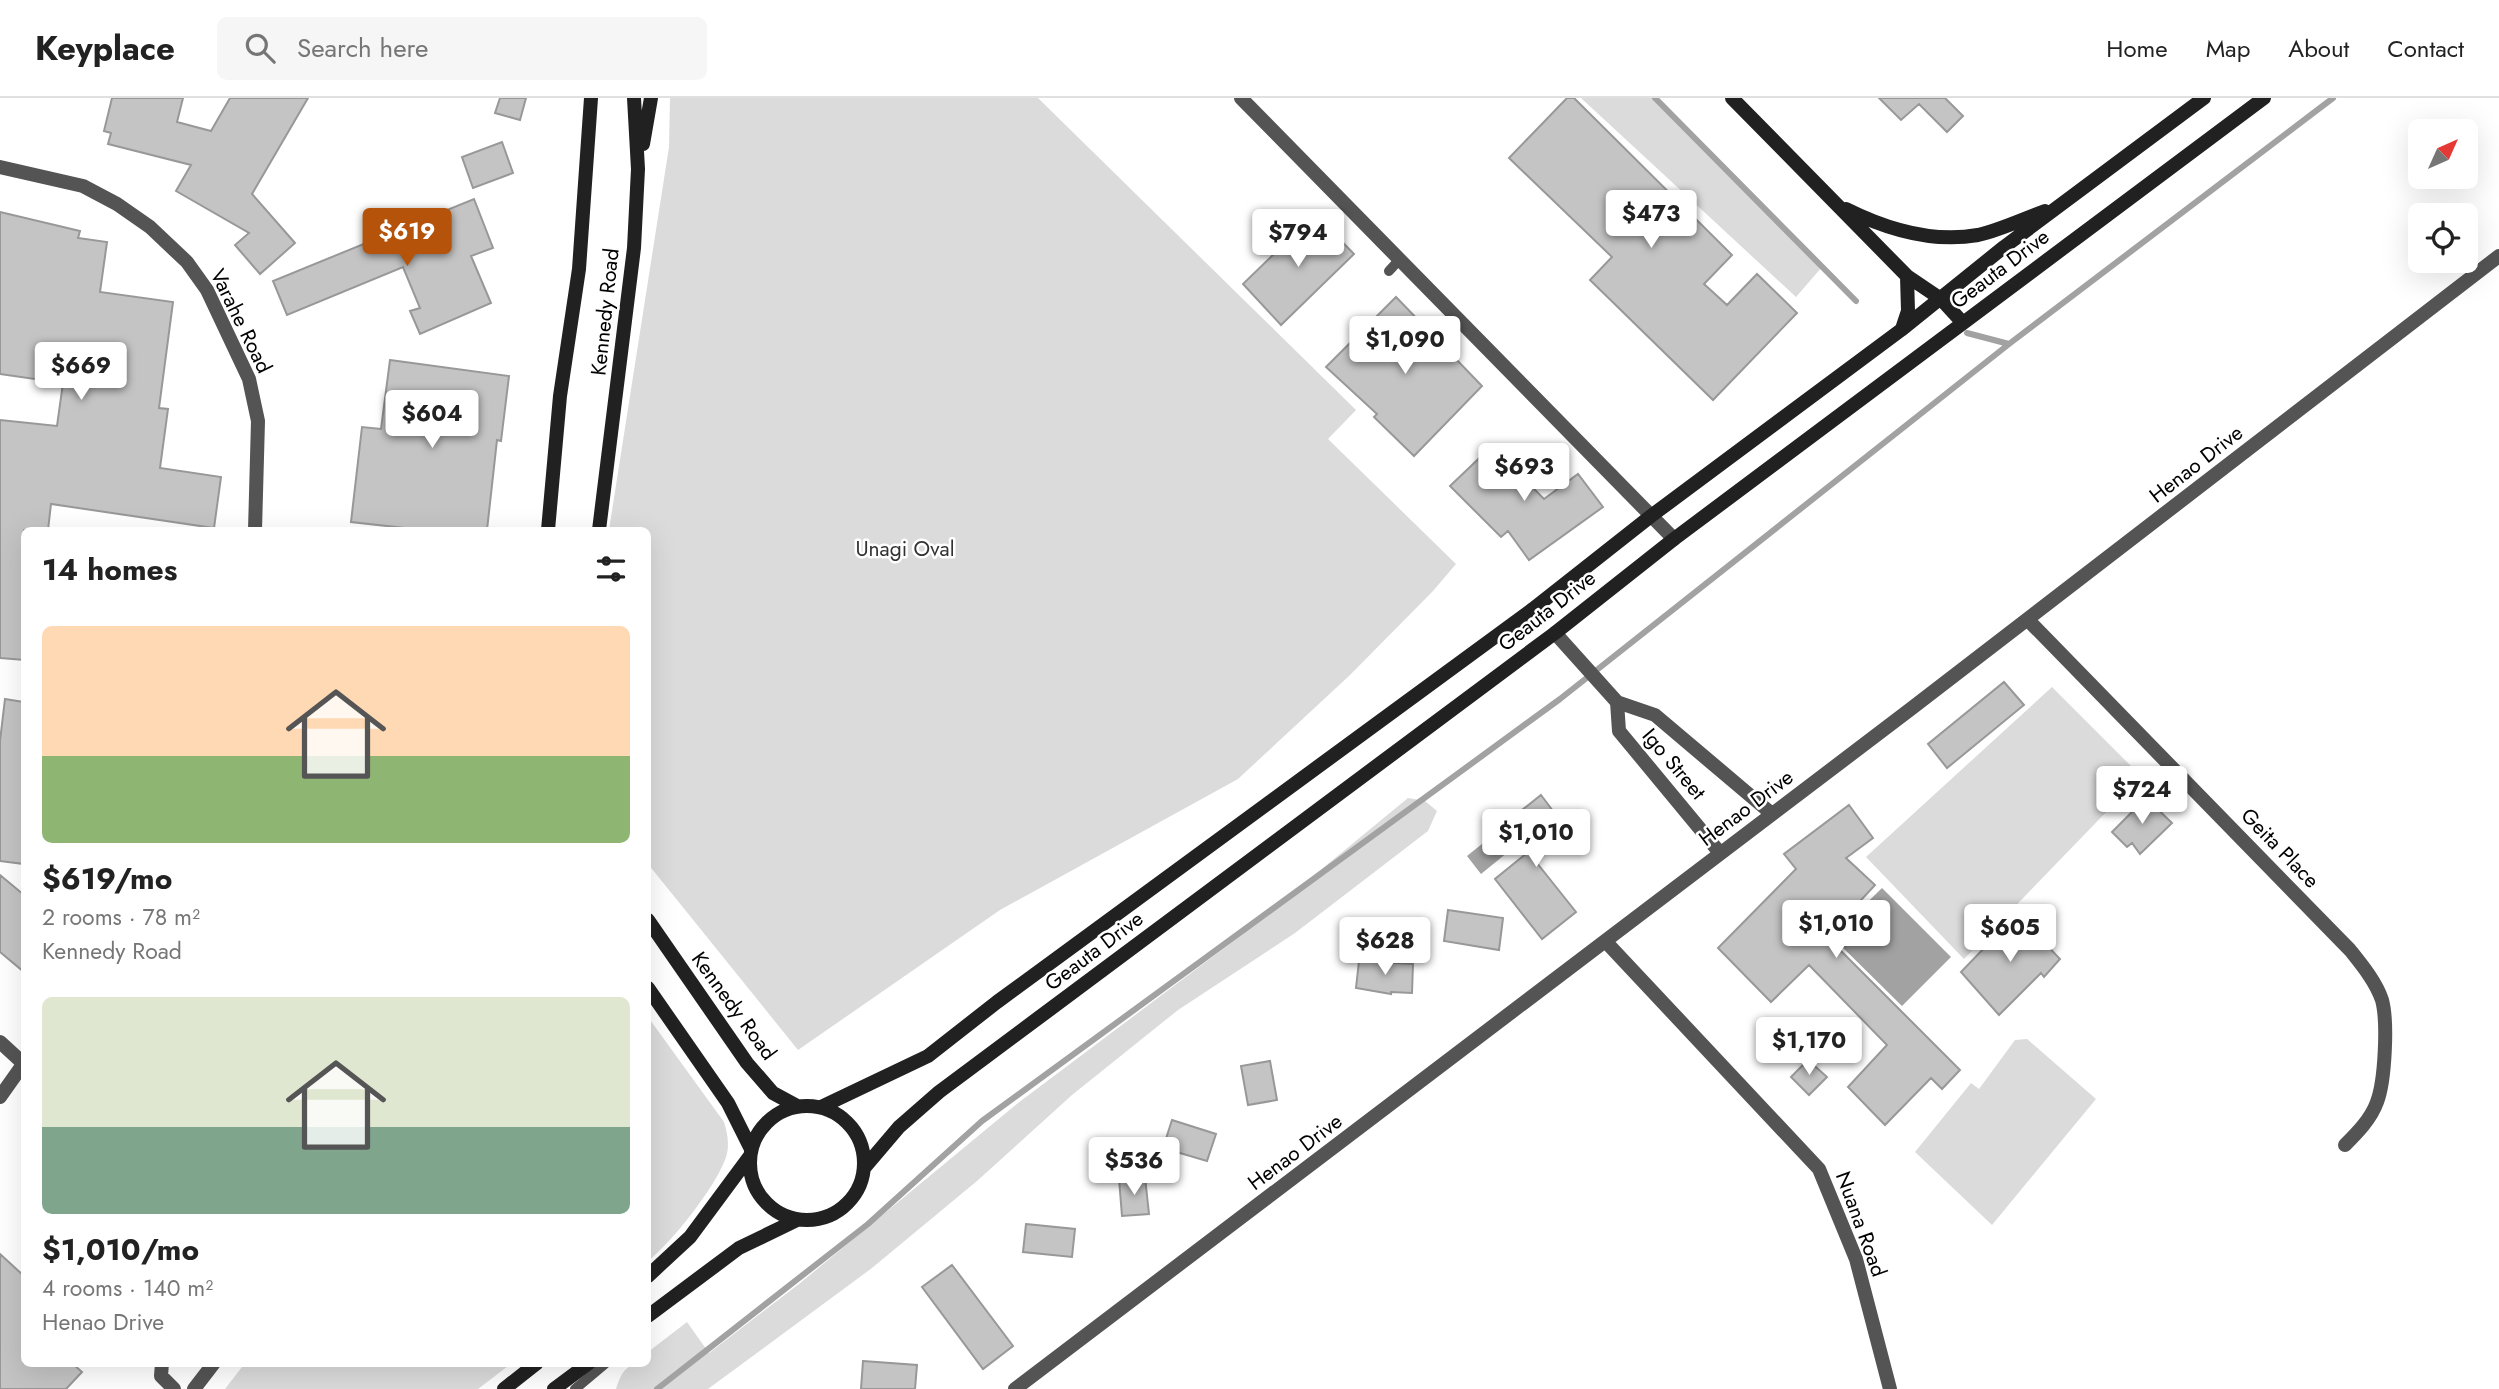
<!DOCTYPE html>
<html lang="en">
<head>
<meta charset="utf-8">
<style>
	body { margin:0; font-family:Jost,sans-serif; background:#f6f6f6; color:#222; height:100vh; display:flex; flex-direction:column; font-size:26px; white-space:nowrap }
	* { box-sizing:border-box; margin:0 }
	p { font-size:23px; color:#767676 }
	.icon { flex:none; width:38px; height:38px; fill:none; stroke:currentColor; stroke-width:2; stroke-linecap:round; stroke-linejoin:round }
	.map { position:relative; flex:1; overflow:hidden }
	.sheet { position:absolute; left:21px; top:429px; width:630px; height:840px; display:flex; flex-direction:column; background:#fff; border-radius:10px; box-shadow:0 7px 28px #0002 }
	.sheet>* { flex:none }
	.needle { width:46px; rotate:45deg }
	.fabs { position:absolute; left:2408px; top:21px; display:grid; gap:14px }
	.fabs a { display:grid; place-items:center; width:70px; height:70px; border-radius:10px; background:#fff; box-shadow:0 7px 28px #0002; font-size:35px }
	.price { position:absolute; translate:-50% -60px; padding:0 16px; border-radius:7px; background:#fff; color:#222; font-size:23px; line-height:46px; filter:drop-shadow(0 2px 4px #0008) }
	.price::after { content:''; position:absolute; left:50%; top:42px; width:21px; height:16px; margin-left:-10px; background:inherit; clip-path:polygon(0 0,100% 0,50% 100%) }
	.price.on { background:#b45309; color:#fff }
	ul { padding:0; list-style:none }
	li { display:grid; align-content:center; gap:14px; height:371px; padding:0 21px }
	li span { display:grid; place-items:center; height:217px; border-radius:10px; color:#555 }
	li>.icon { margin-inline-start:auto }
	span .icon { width:126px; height:126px; fill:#fffc; stroke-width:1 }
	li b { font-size:30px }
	h2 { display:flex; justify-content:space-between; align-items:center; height:84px; padding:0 21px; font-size:30px }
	header { display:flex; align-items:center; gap:42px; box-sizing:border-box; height:98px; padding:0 35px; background:#fff; border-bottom:2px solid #e0e0e0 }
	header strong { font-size:33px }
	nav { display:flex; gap:38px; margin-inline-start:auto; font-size:24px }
	.search { width:490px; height:63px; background:#f6f6f6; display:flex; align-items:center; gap:18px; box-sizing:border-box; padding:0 24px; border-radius:10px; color:#767676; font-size:26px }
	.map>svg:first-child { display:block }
	.green { fill:#dbdbdb }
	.water { fill:#a2a2a2 }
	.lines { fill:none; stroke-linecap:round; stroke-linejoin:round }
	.stream { stroke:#a2a2a2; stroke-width:6 }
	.building { fill:#c4c4c4; stroke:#989898; stroke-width:2 }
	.service { stroke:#545454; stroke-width:10 }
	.minor { stroke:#545454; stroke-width:14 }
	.secondary { stroke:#212121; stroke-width:14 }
	.labels { text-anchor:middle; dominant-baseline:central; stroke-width:5; stroke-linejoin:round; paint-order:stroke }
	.street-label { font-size:21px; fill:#000; stroke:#fff }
	.park-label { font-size:21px; fill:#323232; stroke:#fff }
</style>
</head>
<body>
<header>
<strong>Keyplace</strong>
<div class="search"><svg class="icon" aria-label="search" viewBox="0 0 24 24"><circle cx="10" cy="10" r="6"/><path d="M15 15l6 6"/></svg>Search here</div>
<nav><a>Home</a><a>Map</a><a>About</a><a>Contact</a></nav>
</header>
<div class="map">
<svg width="2499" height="1291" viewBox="0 0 2499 1291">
	<rect width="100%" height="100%" fill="#fff"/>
	<path class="green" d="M670 0H1038L1356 312 1328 341 1456 466 1433 493 1350 577 1238 681 1000 812 798 952 648 766V432H609L669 49Z
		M1581 0H1655L1822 169 1796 199Z
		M2052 589 2141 678 1964 861 1866 759Z
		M1408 700 1425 703 1437 713 1428 733 1295 835 1178 912 1072 997 977 1083 872 1170 708 1291H616C622 1272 627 1265 648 1265V1254L687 1224 709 1255 799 1186 1018 1005 1239 839Z
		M648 919 724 1024C728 1037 730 1049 725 1062 713 1092 673 1143 648 1163Z
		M2027 941 2096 1001 1992 1127 1915 1054 1971 985 1979 991 2015 942Z
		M245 1265H512L478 1291H225Z"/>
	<path class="water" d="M1498 733 1513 750 1481 776 1467 758Z
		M1882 790 1951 859 1902 908 1832 839Z"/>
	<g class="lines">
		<path class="stream" d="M1655 0 1856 203
			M1967 235 2009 246
			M657 1291 868 1126 982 1023 1560 601 2009 246 2333 0"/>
	</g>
	<path class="building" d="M112 0H183L177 24 211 33 230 0H308L252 96 295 145 260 176 235 147 249 135 176 93 191 67 108 46 111 35 104 33Z
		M500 0H526L520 22 495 15Z
		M1567 0H1574L1732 157 1704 186 1727 207 1757 176 1797 215 1713 302 1590 182 1612 159 1509 60Z
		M1879 0H1945L1963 18 1947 34 1919 6 1901 22Z
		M502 44 513 75 473 90 462 59Z
		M474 101 493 150 471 158 491 205 420 236 410 213 420 210 403 169 287 217 273 183Z
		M0 114 80 133 78 140 107 144 100 194 173 204 159 310 168 311 160 370 221 379 214 430 51 406 48 432H24V562L0 560V322L57 328 63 285 0 276Z
		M1315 116 1354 156 1281 227 1243 186Z
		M1396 199 1482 288 1414 358 1374 319 1377 316 1326 269Z
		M390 262 509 278 501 343 497 342 487 432H423L351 424 362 329 381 331Z
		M1492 348 1544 401 1578 376 1603 409 1529 462 1508 433 1501 439 1450 388Z
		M2004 584 2024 607 1947 670 1928 646Z
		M5 601 24 604V766L0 763V643Z
		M1541 697 1568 733 1533 760 1576 814 1542 841 1495 781 1527 755 1503 727Z
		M2146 700 2172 725 2140 756 2132 745 2127 749 2112 734Z
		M1849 707 1873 740 1846 760 1875 787 1849 815 1852 819 1829 841 1960 972 1942 991 1931 980 1885 1027 1848 989 1887 947 1809 867 1771 904 1718 850 1796 771 1784 756Z
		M0 777 24 797V874L0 854Z
		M1448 812 1503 820 1499 852 1444 843Z
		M2017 816 2060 861 2044 879 2041 875 1999 917 1961 874Z
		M1359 863 1413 866 1412 895 1391 894V896L1356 890Z
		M1808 962 1827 979 1809 997 1791 979Z
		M1270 963 1277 1002 1248 1007 1241 968Z
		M1172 1022 1216 1036 1207 1063 1163 1050Z
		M1145 1079 1149 1116 1122 1118 1119 1081Z
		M1026 1126 1075 1131 1072 1159 1023 1154Z
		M0 1156 24 1178V1265H72L82 1274 66 1291H0Z
		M952 1167 1013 1248 983 1271 922 1189Z
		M863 1263 917 1267 915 1291H861Z"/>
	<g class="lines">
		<path class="service" d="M1389 173 1399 162
			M575 1291 606 1265"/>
		<path class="minor" d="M1241 0 1674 441
			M0 69 83 88 117 106 150 129 187 164 207 192 249 281 258 323 255 432
			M2028 522 2350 852C2362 867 2376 884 2382 902 2388 924 2385 983 2377 1004 2371 1021 2357 1035 2345 1047
			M1555 535 1617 604 1619 633 1720 755
			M1617 604 1655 617 1772 716
			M1607 845 1819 1071 1856 1161 1890 1291
			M0 944 24 966
			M0 999 24 965
			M162 1265 161 1278 174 1291
			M194 1291 214 1265
			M1015 1291C1512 917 2007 539 2499 158"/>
		<path class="secondary" d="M1732 0 1907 178 1941 201 1963 225
			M643 46 651 0
			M1846 111C1886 131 1933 145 1978 137 2000 132 2023 121 2045 113
			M1902 231 1908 213 1907 178
			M548 432 560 298 579 171 591 0
			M599 432 634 150 638 71 634 0
			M648 822 747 965 773 995 797 1008
			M648 890 728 1005 751 1051
			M750 1065a57 57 0 1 1 114 0a57 57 0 1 1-114 0Z
			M821 1009 928 958 997 904 1533 511 1651 418 1901 232 2004 149 2204 0
			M865 1069 899 1029 939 994 1555 535 1674 441 2264 0
			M648 1178 690 1139 750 1058
			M648 1218 739 1150 797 1122
			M504 1291 537 1265
			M554 1291 589 1265"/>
	</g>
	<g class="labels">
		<g class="street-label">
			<text transform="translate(2000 171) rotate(-37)">Geauta Drive</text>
			<text transform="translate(605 214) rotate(-84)">Kennedy Road</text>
			<text transform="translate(241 223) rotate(64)">Varahe Road</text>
			<text transform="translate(2196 366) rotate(-38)">Henao Drive</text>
			<text transform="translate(1547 513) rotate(-38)">Geauta Drive</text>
			<text transform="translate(1674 666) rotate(50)">Igo Street</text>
			<text transform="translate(1746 710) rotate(-37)">Henao Drive</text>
			<text transform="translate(2280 750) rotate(46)">Geita Place</text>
			<text transform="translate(1094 853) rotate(-37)">Geauta Drive</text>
			<text transform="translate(734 908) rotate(54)">Kennedy Road</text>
			<text transform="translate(1295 1054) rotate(-37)">Henao Drive</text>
			<text transform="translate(1861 1126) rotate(70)">Nuana Road</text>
		</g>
		<g class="park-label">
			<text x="905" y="451">Unagi Oval</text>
		</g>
	</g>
</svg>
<div class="fabs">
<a><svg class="needle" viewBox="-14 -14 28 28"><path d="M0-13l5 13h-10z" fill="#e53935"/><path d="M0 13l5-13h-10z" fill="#767676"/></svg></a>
<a><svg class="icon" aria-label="locate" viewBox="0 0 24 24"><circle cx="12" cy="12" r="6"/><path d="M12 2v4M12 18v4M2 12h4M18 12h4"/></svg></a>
</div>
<b class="price" style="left:1651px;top:152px">$473</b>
<b class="price on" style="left:407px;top:170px">$619</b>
<b class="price" style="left:1298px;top:171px">$794</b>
<b class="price" style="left:1405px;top:278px">$1,090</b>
<b class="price" style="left:81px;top:304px">$669</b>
<b class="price" style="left:432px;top:352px">$604</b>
<b class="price" style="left:1524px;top:405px">$693</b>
<b class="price" style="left:2142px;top:728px">$724</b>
<b class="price" style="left:1536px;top:771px">$1,010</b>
<b class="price" style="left:1836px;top:862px">$1,010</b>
<b class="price" style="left:2010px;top:866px">$605</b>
<b class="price" style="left:1385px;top:879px">$628</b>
<b class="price" style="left:1809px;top:979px">$1,170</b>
<b class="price" style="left:1134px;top:1099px">$536</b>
<section class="sheet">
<h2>14 homes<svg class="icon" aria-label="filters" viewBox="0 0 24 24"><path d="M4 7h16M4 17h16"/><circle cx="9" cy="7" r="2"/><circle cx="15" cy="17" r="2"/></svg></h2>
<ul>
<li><span style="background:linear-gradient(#ffd9b3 60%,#8fb573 0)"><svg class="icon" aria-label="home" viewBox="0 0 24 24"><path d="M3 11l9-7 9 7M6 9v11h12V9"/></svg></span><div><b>$619/mo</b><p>2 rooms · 78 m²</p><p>Kennedy Road</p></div></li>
<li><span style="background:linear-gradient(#dfe7d0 60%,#7fa58c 0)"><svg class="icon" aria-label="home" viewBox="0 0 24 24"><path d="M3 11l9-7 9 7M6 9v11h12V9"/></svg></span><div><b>$1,010/mo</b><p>4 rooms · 140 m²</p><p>Henao Drive</p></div></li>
</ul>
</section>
</div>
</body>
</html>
